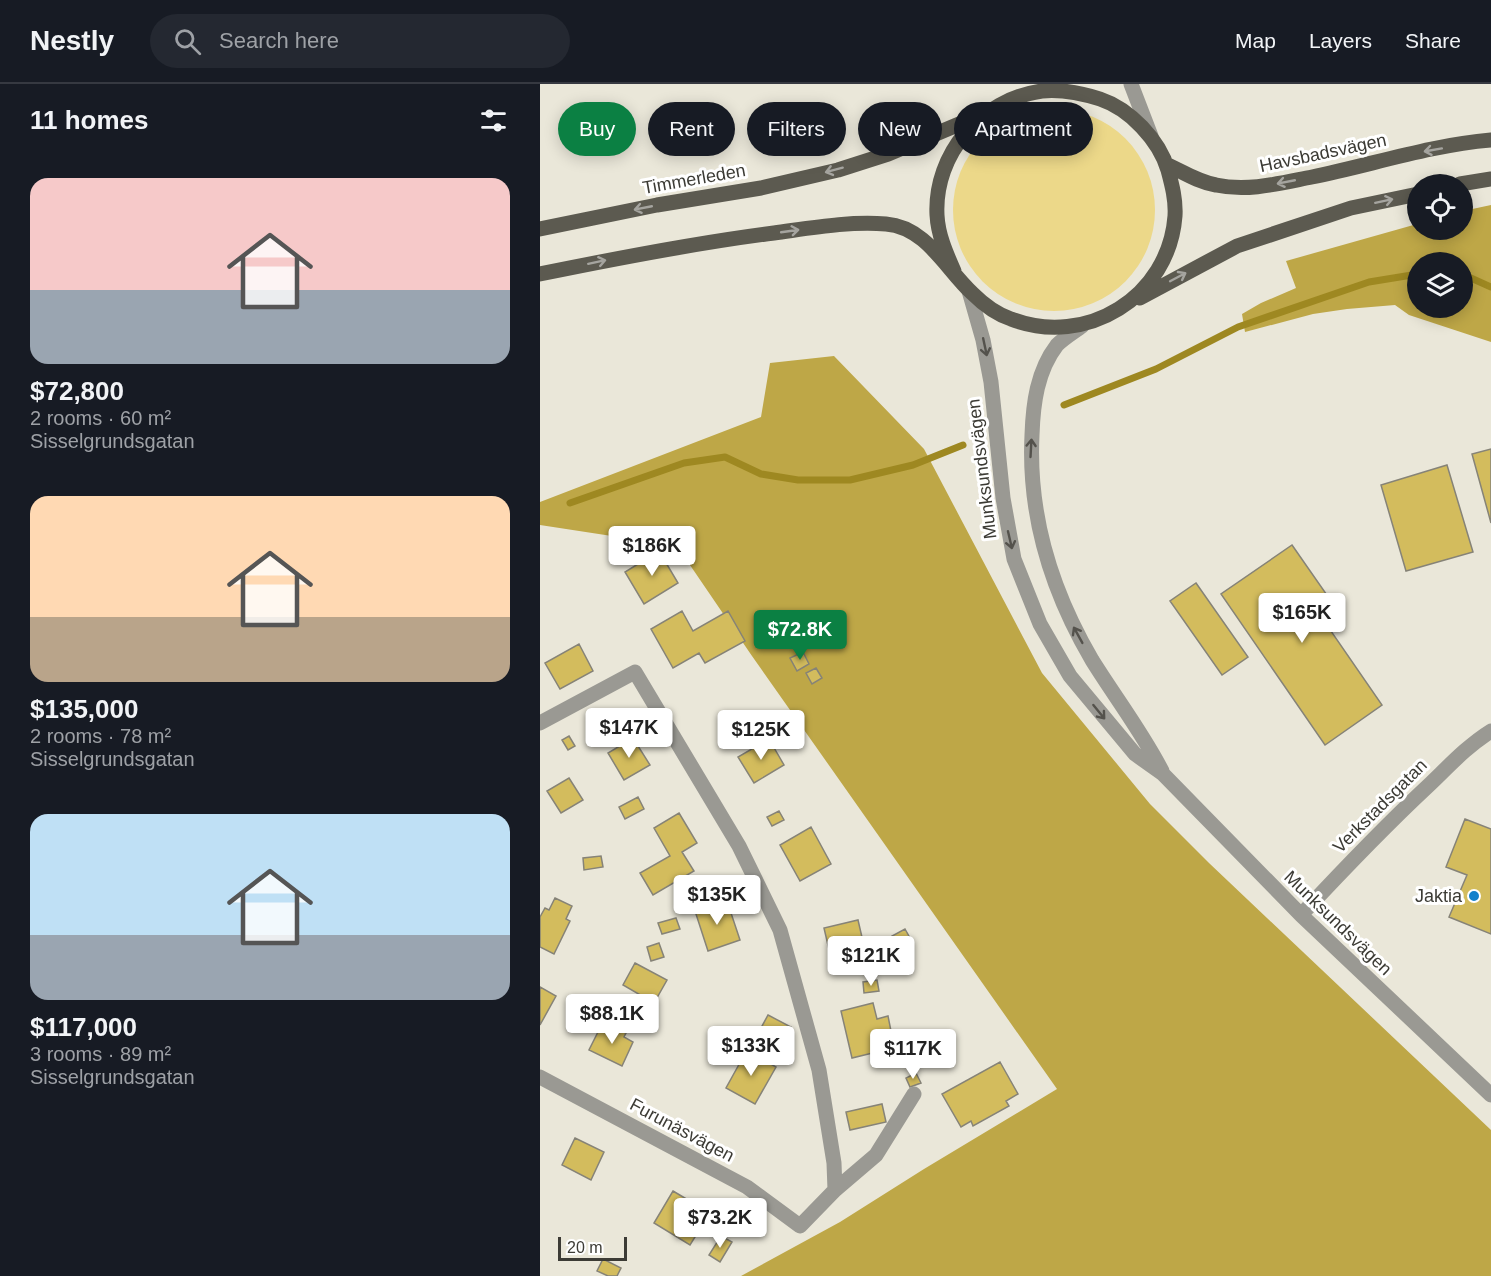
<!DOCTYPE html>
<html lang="en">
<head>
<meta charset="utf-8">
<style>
	body { margin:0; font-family:Helvetica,sans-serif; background:#242831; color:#f1f3f6; height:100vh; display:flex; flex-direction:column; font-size:22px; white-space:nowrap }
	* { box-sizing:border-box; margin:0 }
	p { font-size:20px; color:#9ea1a6 }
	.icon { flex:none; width:33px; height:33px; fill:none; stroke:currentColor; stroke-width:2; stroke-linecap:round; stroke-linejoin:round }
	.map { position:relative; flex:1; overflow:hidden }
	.panel { display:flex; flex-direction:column; background:#171b24; width:540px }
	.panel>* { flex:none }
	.top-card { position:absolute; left:18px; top:18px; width:570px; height:54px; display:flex; gap:12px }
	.controls { position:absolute; left:867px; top:90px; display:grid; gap:12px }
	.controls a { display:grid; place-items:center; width:66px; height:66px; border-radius:50%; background:#171b24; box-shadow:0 3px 15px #0003; font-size:30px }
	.scale { position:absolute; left:18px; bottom:15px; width:69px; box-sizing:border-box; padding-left:6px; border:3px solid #3c3b35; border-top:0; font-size:16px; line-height:21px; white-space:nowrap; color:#3c3b35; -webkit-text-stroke:4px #fff; paint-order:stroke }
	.price { position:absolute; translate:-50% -51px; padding:0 14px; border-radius:6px; background:#fff; color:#222; font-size:20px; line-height:39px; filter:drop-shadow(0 2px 3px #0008) }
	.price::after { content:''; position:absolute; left:50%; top:36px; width:18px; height:14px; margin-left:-9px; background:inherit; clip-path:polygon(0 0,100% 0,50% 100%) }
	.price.selected { background:#0b8043; color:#fff }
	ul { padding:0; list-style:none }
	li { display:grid; align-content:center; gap:12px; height:318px; padding:0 30px }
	li span { display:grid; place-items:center; height:186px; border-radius:18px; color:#555 }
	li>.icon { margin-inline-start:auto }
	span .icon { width:108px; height:108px; fill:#fffc; stroke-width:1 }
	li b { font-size:26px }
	h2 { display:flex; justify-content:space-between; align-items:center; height:72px; padding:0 30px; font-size:26px }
	.tag { padding:0 21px; border-radius:27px; background:#171b24; box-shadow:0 3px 15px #0003; font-size:21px; line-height:54px }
	.tag.selected { background:#0b8043; color:#fff }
	header { display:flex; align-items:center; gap:36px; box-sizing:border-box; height:84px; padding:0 30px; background:#171b24; border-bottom:2px solid #363941 }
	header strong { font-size:28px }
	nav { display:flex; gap:33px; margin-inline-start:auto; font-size:21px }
	.search { width:420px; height:54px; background:#242831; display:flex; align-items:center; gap:15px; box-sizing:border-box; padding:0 21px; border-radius:33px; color:#9ea1a6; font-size:22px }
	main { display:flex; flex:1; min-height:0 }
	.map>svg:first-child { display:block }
	.green { fill:#ecd889 }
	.forest { fill:#bea747; fill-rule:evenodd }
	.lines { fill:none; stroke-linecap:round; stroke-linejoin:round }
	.stream { stroke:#9e8821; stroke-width:7 }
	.building { fill:#d3bc5d; stroke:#868377; stroke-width:1.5 }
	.minor { stroke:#9a9993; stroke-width:15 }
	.major { stroke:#5c5a50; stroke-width:15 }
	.oneway { stroke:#a5a49f }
	.oneway2 { stroke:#54524c }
	.poi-dot { fill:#1381cb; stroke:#fff; stroke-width:2 }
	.labels { text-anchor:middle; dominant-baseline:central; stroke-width:6; stroke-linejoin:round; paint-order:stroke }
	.street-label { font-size:18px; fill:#3c3b35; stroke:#fff }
	.poi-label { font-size:18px; fill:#3c3b35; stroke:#fff; text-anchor:end }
</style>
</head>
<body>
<header>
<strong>Nestly</strong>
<div class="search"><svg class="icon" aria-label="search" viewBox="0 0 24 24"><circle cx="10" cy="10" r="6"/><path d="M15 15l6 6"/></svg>Search here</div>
<nav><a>Map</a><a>Layers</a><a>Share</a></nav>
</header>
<main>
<section class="panel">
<h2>11 homes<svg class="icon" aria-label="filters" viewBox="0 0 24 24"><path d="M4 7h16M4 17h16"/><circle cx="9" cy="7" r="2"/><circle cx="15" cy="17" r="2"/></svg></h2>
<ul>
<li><span style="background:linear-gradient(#f6c9c9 60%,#9aa5b1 0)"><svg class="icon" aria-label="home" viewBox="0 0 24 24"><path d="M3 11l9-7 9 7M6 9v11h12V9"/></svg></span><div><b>$72,800</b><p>2 rooms · 60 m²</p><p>Sisselgrundsgatan</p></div></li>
<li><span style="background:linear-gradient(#ffd9b3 65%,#b9a48a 0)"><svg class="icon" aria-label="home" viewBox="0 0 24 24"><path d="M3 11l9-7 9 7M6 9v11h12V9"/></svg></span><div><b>$135,000</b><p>2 rooms · 78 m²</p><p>Sisselgrundsgatan</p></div></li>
<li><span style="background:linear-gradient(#bfe0f5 65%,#9aa5b1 0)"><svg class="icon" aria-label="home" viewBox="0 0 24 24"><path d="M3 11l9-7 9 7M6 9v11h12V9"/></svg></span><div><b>$117,000</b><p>3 rooms · 89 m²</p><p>Sisselgrundsgatan</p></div></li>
</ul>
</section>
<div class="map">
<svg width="951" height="1192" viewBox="0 0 951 1192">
	<rect width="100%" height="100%" fill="#eae7d9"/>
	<path class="green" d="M413 126a101 101 0 1 1 202 0a101 101 0 1 1-202 0Z"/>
	<path class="forest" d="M951 121V258L869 231 855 221 807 225 773 230 705 248 702 230 721 219 756 204 746 177 877 140 878 146H922L923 127ZM878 178H922V224H878Z
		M294 272 384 365 502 589 610 720 669 779 951 1046V1192H201L300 1138 384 1085 517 1005 212 572 137 462 0 441V418L221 333 230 279Z"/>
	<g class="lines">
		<path class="stream" d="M922 190 951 203
			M524 321 616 285 698 243 829 198 878 190
			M30 419 144 379 185 373 221 390 258 396H310L373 381 423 361"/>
	</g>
	<path class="building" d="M951 365V439L932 370Z
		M907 381 933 468 866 487 841 401Z
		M752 461 789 514 775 524 842 621 785 661 681 510Z
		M119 467 138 499 104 520 85 488Z
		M656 499 708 573 682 591 630 517Z
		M142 527 153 547 188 527 205 557 165 579 159 569 133 584 111 545Z
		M39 560 53 587 20 605 5 579Z
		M263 568 269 580 257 587 250 574Z
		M276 584 282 594 272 600 266 589Z
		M29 652 35 662 28 666 22 656Z
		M93 654 110 681 84 696 68 669Z
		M229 655 244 681 214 699 198 673Z
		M29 694 43 716 21 729 7 707Z
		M98 713 104 725 85 735 79 723Z
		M239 727 244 736 232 742 227 733Z
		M139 729 157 759 142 768 154 787 113 811 100 789 130 772 114 744Z
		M925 735 951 745V850L909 833 927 791 906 783Z
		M271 743 291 780 260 797 240 761Z
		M61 772 63 783 44 786 43 774Z
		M15 814 32 822 26 835 30 837 14 870 0 863V833L5 824 9 826Z
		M187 817 200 856 168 867 155 827Z
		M136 834 140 845 122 850 118 839Z
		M318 836 327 875 293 883 284 844Z
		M365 845 370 854 357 861 352 852Z
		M119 859 124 873 111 877 107 863Z
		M95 879 127 896 114 919 83 901Z
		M337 896 339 907 324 909 323 898Z
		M0 903 16 912 0 941Z
		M333 919 337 935 348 932 351 947 341 949 345 966 312 974 301 927Z
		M228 931 251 943 242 960 238 957 234 965 215 955Z
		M61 942 73 948 75 944 86 949 84 953 93 958 82 982 49 966Z
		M207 966 236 983 215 1020 186 1004Z
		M460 978 478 1010 466 1017 469 1022 433 1042 431 1037 421 1043 402 1010Z
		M376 989 381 999 370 1003 366 994Z
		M342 1020 346 1038 310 1046 306 1028Z
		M35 1054 64 1068 51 1096 22 1081Z
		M133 1107 170 1129 150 1161 114 1139Z
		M181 1152 192 1158 180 1178 169 1171Z
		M63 1175 81 1184 77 1192H68L57 1187Z"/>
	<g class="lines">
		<path class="minor" d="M591 0 611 52
			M429 207 443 256 451 298 463 414 474 475 500 540 530 592 595 670 623 690 761 831 951 1011
			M542 242C534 248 524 254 517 261 497 287 493 320 492 351 488 432 511 506 552 576 575 613 602 648 622 687
			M0 639 95 588 199 762 240 846 279 986 294 1079 295 1106 260 1142 207 1103 0 993
			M761 831C802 787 844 743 888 702 908 683 927 662 951 647
			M295 1106 336 1071 374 1010"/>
		<path class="major" d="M626 80C643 88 658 98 676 101 708 108 741 99 772 93 831 81 891 61 951 56
			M920 100 951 95
			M0 145 117 121 221 104 298 86 348 70 436 33
			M0 190C78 174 155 159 234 149 271 144 309 137 346 140 386 143 406 185 432 209 443 220 456 230 471 235 546 264 629 213 635 132 636 116 632 101 628 86 619 56 590 25 560 15 541 9 522 5 502 7 441 15 394 70 397 131 398 151 406 169 414 187
			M600 214 697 162 811 124 878 110"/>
	</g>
	<defs><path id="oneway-shaft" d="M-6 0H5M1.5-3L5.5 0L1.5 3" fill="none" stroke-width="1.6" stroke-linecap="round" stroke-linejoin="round" transform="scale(1.5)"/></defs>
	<g class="oneway">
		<use href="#oneway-shaft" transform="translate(893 66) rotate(170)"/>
		<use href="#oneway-shaft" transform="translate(294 86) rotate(165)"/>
		<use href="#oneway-shaft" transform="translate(746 98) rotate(169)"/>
		<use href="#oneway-shaft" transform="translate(844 117) rotate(-12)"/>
		<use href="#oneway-shaft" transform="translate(103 124) rotate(169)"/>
		<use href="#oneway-shaft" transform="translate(250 147) rotate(-8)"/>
		<use href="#oneway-shaft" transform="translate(57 178) rotate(-12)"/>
		<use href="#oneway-shaft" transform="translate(638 193) rotate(-28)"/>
	</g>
	<g class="oneway2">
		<use href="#oneway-shaft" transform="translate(445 263) rotate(78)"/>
		<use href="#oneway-shaft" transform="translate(491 364) rotate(-87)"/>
		<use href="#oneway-shaft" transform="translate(470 456) rotate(77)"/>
		<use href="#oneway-shaft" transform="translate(538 551) rotate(-119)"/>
		<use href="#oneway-shaft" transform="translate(559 628) rotate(51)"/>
	</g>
	<circle class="poi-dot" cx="934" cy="812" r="6"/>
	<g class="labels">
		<g class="street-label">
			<text transform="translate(783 69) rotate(-12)">Havsbadsvägen</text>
			<text transform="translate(154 95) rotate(-10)">Timmerleden</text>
			<text transform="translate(442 385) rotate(-97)">Munksundsvägen</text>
			<text transform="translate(840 722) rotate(-45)">Verkstadsgatan</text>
			<text transform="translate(798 839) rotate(44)">Munksundsvägen</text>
			<text transform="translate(142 1046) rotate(28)">Furunäsvägen</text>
		</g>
		<g class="poi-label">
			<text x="922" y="812">Jaktia</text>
		</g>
	</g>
</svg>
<div class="controls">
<a><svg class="icon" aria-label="locate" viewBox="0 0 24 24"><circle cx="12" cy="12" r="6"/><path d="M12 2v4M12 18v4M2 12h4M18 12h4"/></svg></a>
<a><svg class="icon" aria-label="layers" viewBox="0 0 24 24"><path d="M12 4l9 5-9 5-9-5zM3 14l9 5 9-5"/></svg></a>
</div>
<div class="scale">20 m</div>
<b class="price" style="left:112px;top:493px">$186K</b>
<b class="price" style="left:762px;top:560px">$165K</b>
<b class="price selected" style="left:260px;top:577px">$72.8K</b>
<b class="price" style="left:89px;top:675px">$147K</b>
<b class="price" style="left:221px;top:677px">$125K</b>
<b class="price" style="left:177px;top:842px">$135K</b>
<b class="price" style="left:331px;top:903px">$121K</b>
<b class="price" style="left:72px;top:961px">$88.1K</b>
<b class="price" style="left:211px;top:993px">$133K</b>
<b class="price" style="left:373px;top:996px">$117K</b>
<b class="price" style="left:180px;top:1165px">$73.2K</b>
<div class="top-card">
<a class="tag selected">Buy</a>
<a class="tag">Rent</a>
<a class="tag">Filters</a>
<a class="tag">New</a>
<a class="tag">Apartment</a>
</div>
</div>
</main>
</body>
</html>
